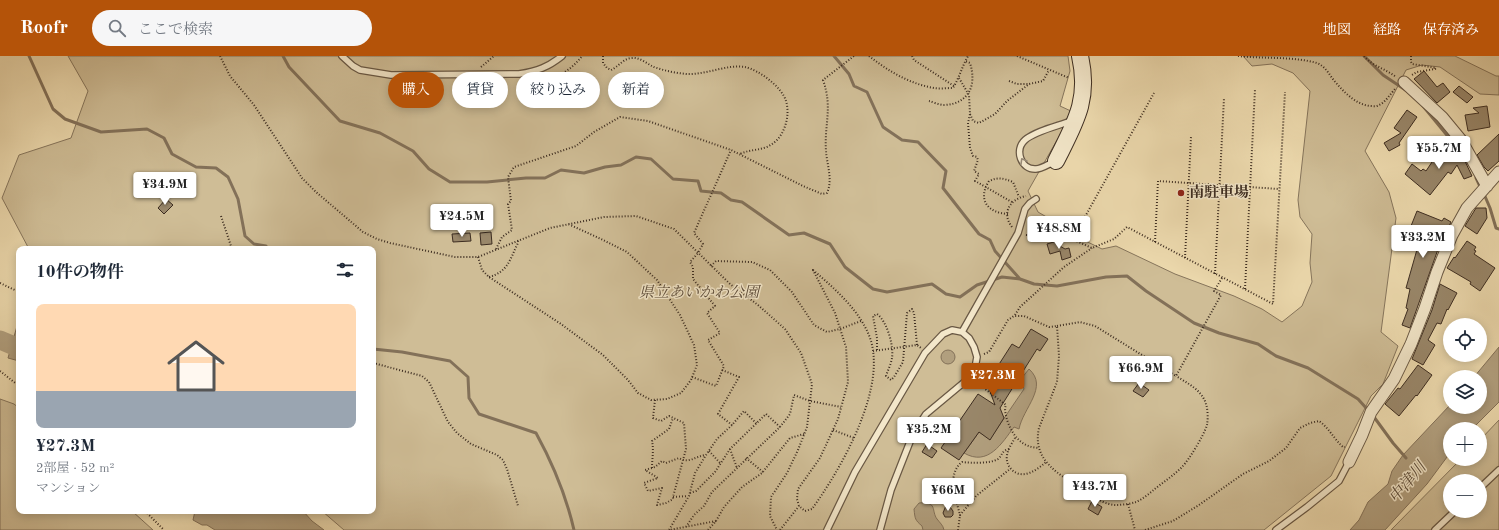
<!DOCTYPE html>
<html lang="ja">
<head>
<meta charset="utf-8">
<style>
	body { margin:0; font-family:"Old Standard TT","Noto Serif JP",serif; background:#f6f6f7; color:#1f2937; height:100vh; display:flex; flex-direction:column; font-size:15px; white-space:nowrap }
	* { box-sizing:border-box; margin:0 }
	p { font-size:13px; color:#747a83 }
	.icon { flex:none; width:22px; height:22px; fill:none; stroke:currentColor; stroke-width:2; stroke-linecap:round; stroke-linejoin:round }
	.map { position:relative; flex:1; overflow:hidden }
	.panel { position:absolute; left:16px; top:190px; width:360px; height:268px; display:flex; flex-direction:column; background:#fff; border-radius:8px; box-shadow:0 2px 10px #0003 }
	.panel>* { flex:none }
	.guide { position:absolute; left:388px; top:16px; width:380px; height:36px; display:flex; gap:8px }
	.fabs { position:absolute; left:1443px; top:262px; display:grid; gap:8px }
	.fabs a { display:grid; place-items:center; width:44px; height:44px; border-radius:50%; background:#fff; box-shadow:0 2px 10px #0003; font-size:20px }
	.price { position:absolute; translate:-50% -34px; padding:0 9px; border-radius:4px; background:#fff; color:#222; font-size:13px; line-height:26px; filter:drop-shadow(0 1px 2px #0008) }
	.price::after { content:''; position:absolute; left:50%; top:24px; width:12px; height:9px; margin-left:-6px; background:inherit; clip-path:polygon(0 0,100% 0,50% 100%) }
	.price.selected { background:#b45309; color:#fff }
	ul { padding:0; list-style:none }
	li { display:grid; align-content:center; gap:8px; height:212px; padding:0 20px }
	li+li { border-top:1px solid #e0e1e3 }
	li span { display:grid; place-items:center; height:124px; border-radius:8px; color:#555 }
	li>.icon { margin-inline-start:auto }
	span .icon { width:72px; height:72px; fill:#fffc; stroke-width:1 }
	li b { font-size:17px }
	h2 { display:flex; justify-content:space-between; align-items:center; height:48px; padding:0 20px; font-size:17px }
	.chip { padding:0 14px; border-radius:18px; background:#fff; box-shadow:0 2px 10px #0003; font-size:14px; line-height:36px }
	.chip.selected { background:#b45309; color:#fff }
	header { display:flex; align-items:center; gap:24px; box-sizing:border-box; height:56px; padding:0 20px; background:#b45309; color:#fff }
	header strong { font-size:19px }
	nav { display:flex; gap:22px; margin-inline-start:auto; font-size:14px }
	.search { width:280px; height:36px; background:#f6f6f7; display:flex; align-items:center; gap:10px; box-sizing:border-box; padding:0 14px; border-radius:22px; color:#747a83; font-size:15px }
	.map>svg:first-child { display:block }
	.green { fill:#cfbd96; stroke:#86755c; fill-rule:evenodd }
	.water { fill:#b19f7e; stroke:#837159 }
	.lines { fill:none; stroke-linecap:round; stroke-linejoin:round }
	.stream { stroke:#837159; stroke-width:3 }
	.river { stroke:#b19f7e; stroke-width:19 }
	.building { fill:#99876a; stroke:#3d2d21 }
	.lane-casing { stroke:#695844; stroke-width:8 }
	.street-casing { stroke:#695844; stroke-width:13 }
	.secondary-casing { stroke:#3d2d21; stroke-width:18 }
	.path { stroke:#3d2d21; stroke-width:2; stroke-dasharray:1 2; stroke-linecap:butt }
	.lane { stroke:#f3e7ca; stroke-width:5.5 }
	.street { stroke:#f3e7ca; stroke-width:11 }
	.secondary { stroke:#f3e7ca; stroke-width:16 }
	.oneway { stroke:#988a76 }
	.poi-dot { fill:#8f2418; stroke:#f3e7ca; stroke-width:1.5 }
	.labels { text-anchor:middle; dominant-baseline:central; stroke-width:3; stroke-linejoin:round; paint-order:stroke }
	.poi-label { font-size:15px; font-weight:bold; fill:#3d2d21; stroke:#f3e7ca; text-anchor:start }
	.park-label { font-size:15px; font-style:italic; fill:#5a4a38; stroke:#f3e7ca }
	.water-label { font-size:16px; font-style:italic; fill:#5a4a38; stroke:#f3e7ca }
</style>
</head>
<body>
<header>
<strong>Roofr</strong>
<div class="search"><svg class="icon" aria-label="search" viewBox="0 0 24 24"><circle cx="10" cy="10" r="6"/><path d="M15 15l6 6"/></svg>ここで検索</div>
<nav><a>地図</a><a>経路</a><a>保存済み</a></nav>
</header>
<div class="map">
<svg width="1499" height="474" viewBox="0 0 1499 474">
	<rect width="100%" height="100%" fill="#eddaae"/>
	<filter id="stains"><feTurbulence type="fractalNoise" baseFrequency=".005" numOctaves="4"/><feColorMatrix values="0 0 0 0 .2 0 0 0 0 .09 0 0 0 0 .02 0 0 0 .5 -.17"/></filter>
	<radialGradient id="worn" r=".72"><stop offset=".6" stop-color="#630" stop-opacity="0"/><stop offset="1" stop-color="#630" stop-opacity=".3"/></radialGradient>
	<path class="green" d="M68 0H1068L1070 15 1060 50 1073 56 1028 135 1038 156 1062 170 1061 173 1102 193 1116 190 1175 218 1234 240 1262 253 1282 266 1302 250 1312 226 1310 207 1312 178 1300 161 1298 144 1310 35 1293 17 1272 8 1252 10 1243 0H1455L1496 20H1499V39L1480 38 1440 11 1422 9 1406 14 1365 95 1389 136 1396 162 1381 276 1398 290 1383 328 1371 340 1331 420 1264 474H344L322 455H373V193H29L2 142 19 99 71 82 88 35Z
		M0 343 14 348 19 352V455H132L153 474H0Z
		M1499 364V474H1391L1461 403H1480V384ZM1450 425H1480V455H1450Z"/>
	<path class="water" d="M19 263V305L8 302Z
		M1499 291V346L1472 373H1450V397L1427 428 1385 474H1350L1359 464 1368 446 1388 428 1392 415 1403 399 1450 349V351H1480V321H1474Z
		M941 301a7 7 0 1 1 14 0a7 7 0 1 1-14 0Z
		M1029 313C1049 331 1023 352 1019 373L1014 371C1002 387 988 411 964 397L979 376 990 383 1024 333 1021 323Z
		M919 447C938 445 931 455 937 463 940 467 943 469 944 474H923L922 470C915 464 915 463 914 453Z
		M195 455H303L312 465 324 474H215L207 469H202L193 464Z"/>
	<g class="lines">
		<path class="stream" d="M29 0 53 53 65 63 101 76 147 73 164 82 172 98 196 111 216 112 228 121 238 143 245 180 254 188 266 190 268 193
			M283 0 289 11 340 65 380 77 413 95 429 113 450 126H487L526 122H545L561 114 584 117 605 111 621 109 636 101 651 103 673 123 698 125 701 135 721 137 731 144 742 146 789 179 804 177 830 188 845 211 873 233 887 236 932 228 946 238 960 241 977 229 1002 221 1020 223 1034 228 1057 230 1106 221 1127 220 1146 235 1194 267 1219 277 1258 288 1276 300 1308 312 1358 343 1367 353
			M834 0 849 18 854 30 867 36 883 71 902 84 918 86 946 115 943 132 979 178 990 184 995 195 1020 223
			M1364 0 1383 19 1407 35
			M1423 50 1455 89 1470 110
			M1476 122 1481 133
			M1484 138 1490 152 1496 172 1499 173
			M373 293 402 296 450 305 468 321 469 342 479 358 536 377C553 408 566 439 574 474
			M1374 361 1393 387 1406 402"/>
		<path class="river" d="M0 284 19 292"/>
	</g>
	<path class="building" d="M1424 15 1437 31 1443 27 1450 36 1437 47 1414 23Z
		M1459 30 1473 41 1467 47 1453 36Z
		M1487 50 1490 71 1468 75 1465 59 1479 57 1473 52Z
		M1407 54 1417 61 1399 87 1400 89 1389 95 1384 87 1401 77 1394 72Z
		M1499 78V105L1488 115 1484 111 1477 99Z
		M1444 88 1463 101 1472 120 1464 123 1457 109 1451 118 1448 116 1430 139 1405 118 1412 108 1421 115 1423 113 1426 115Z
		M166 143 173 149 164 158 158 152Z
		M1476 152H1486L1487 162 1477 178 1465 170Z
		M1417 155 1442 165 1444 162 1451 166 1443 183 1442 182 1410 272 1402 269 1408 253 1406 252 1410 233 1406 232 1418 190 1416 189 1422 174 1411 170Z
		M491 176 492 188 481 189 480 177Z
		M470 177 471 185 453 186 452 178Z
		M1057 185 1058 189 1065 193 1069 192 1071 201 1062 204 1060 195 1050 198 1047 188Z
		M1467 185 1476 191 1474 194 1476 195 1474 198 1495 212 1480 235 1470 228 1471 226 1447 212 1454 201 1455 202Z
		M1440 228 1457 237 1448 254 1447 253 1441 268 1437 267 1428 284 1435 289 1423 309 1412 303 1432 254Z
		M1031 273 1048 283 1040 295 1037 293 1000 352 1004 362 990 384 979 376 959 404 941 392 978 338 995 349 987 327 1012 288 1019 292Z
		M1418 309 1432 319 1417 340 1416 339 1399 360 1385 348 1398 332 1400 333Z
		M1139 327 1149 334 1143 341 1133 335Z
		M927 388 937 395 932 402 922 396Z
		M1092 445 1102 451 1098 459 1088 453Z
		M947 447 953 455V459L951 461H945L943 457Z"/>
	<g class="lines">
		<g class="lane-casing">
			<path id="lane" d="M342 0 353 10 360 14 391 19 519 18C538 15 548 11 562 0
				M1056 105C1050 107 1042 113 1036 113 1021 114 1014 94 1025 84 1035 75 1058 70 1071 65
				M962 276 1018 177 1025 153 1030 147 1036 143
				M1480 432 1499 414
				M827 474 855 416 925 297 943 278 952 274 962 276 969 282 974 291 977 301 975 312 968 323 926 358 913 378 891 434 880 474
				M1276 474 1307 451 1339 425 1349 406
				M1435 474 1455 455"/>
		</g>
		<g class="street-casing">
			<path id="street" d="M1404 26 1442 61 1461 84 1487 130
				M1349 406 1362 379 1371 356 1394 323 1411 288 1425 252 1437 216 1452 179 1467 152 1499 116"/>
		</g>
		<g class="secondary-casing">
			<path id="secondary" d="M1056 105C1075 67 1090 44 1080 0"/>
		</g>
		<path class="path" d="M220 0 230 20 254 49 302 122 316 136 363 176 377 183 390 187 455 201H478L550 172 604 161 636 160 674 173 730 228 758 249 785 273 801 297 812 328 807 371 798 394 787 417 771 441 770 460 777 474
			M603 0V7L607 12 611 14C618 11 624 2 632 2 640 1 647 8 654 11 665 15 676 17 687 18 706 19 727 8 745 11 759 14 782 31 786 45 790 58 786 75 776 85 764 96 752 92 740 98
			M869 0C888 15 910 28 934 32 940 33 947 32 953 32 959 22 962 11 968 0
			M912 0 914 4 954 30
			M1017 0 1069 22
			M1238 0C1264 3 1292 0 1317 7 1324 10 1328 16 1332 22 1342 34 1354 48 1370 50 1373 50 1376 51 1379 49 1385 47 1391 37 1396 32
			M1364 0C1372 10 1386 13 1396 21
			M1411 0V6L1412 8 1436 12 1435 13 1417 16 1412 19
			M481 11 494 0
			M959 22 969 39 970 58 968 67 970 92 973 100 977 101 978 104 974 115 979 118 975 125 1012 146
			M537 23V26C555 23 571 15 582 0
			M1009 25 1017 28H1028
			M929 45C933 46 939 49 944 49 969 48 977 29 970 7L965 5
			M970 58 973 65 979 67 995 58 1007 45 1029 28 1043 25 1049 14
			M1008 158C988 157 977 144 989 125 998 121 1003 122 1013 126L1019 141
			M221 160 232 193
			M1012 171C1001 157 1010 143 1026 140
			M1026 179C1034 180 1038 177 1043 170L1073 185 1086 159 1154 37
			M1074 184 1092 192 1114 183 1127 171 1273 248 1285 36
			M1155 186 1158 125 1279 133
			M496 193 502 181 512 174 508 148 511 145 508 121 514 111 576 90 594 76 620 61 648 65 731 94 803 130 822 138 827 137C833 124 827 109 826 95 824 69 833 52 823 24L854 0
			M478 201 482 214 489 221 561 268 603 299 628 324 638 337 651 344 667 343 681 337 691 324 697 309 694 289 680 259 657 224 627 196 601 183 568 168
			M1185 202 1191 81
			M711 210 716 205 752 206 770 214 792 236 814 269 827 276 840 273 861 265
			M813 214C834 232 857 252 868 277 891 327 841 413 812 453L805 455 799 450 797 443 798 433 820 402 838 363 848 326 846 291 835 257Z
			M1215 218 1224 42
			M489 221C508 216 510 203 518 187V184
			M0 227 19 236
			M1245 233 1255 33
			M1015 259 1020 251 1064 211 1092 192
			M1057 270 1080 266 1095 270 1176 320 1221 239 1214 235 1222 222
			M877 294V282L873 260 877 258C887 265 894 290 892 302 891 308 888 314 886 320L891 324 894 321 903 306 907 257 912 253 914 257 917 289
			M873 295 917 289 921 292
			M984 298 989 296 1008 264 1014 260H1024L1049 271 1057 270 1059 300 1057 326 1039 372C1034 394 1045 408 1062 420 1077 429 1098 448 1115 449 1122 449 1130 448 1136 446 1143 443 1150 437 1156 432 1165 425 1174 419 1182 411 1189 404 1204 379 1207 369 1208 363 1208 354 1206 348 1202 334 1187 327 1176 320
			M373 307 422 320 429 326 448 366 457 377 471 388 497 399 503 404 507 413 518 450
			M722 314 739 321 718 358 732 369
			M0 315 19 330
			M692 321 716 330 724 310 708 284 720 277 707 257 715 250 693 223V211L690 206 698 197 703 188 694 177 731 94
			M976 326 1006 349C1004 354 1006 359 1007 364 1013 380 1021 391 1039 392
			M655 344 653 362 661 365 669 360 684 367 686 393 673 441V443L666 447 657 449 662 432 648 435 644 427 658 422 645 414 655 411 662 405 666 407 679 402C690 408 695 400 706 399
			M833 374 854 382
			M1015 382C1012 387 1008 393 1007 399 1006 405 1008 410 1012 414 1023 424 1037 414 1046 406
			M730 393 737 412
			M1009 393C1001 395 1003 399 998 403 990 408 970 407 962 406 946 419 956 443 960 459L976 440 1010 413
			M709 395 721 408
			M746 402 763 416
			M652 412C652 403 654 394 652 385L669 373 673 362
			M690 437 696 435 715 416 730 393 766 358 780 371
			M673 441 688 440
			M1128 448 1135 474
			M145 455 164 474
			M716 465 669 474 689 440 695 417 706 399 717 383 732 369 744 355 757 368
			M686 471 694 459 704 450 712 436 780 371 790 358 794 339 810 345 841 351
			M708 474 716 465 724 451 742 431 762 417 790 382 804 378
			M780 474 799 450
			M958 474 960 459
			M1145 474 1173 465 1199 449 1243 418 1269 405 1286 392 1300 372 1310 367 1319 365C1329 372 1334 383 1343 391H1345"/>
		<use href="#lane" class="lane"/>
		<use href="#street" class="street"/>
		<use href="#secondary" class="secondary"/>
	</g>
	<defs><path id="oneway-chevron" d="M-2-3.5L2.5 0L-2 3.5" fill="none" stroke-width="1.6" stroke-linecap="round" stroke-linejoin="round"/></defs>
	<use class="oneway" href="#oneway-chevron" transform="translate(1023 105) rotate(-120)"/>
	<circle class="poi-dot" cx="1181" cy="137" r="4"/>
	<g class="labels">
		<g class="poi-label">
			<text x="1189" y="137">南駐車場</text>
		</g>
		<g class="park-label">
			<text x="699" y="237">県立あいかわ公園</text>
		</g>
		<g class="water-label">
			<text transform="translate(1408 427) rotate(-50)">中津川</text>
		</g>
	</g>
	<rect width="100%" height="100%" filter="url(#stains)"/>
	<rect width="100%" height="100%" fill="url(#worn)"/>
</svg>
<div class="fabs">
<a><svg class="icon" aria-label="locate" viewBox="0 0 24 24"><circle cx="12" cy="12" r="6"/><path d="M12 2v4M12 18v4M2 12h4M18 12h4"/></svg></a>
<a><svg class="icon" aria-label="layers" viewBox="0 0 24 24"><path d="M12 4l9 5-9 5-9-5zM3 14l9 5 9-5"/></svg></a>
<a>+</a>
<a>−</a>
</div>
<b class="price" style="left:1439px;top:114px">¥55.7M</b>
<b class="price" style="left:165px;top:150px">¥34.9M</b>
<b class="price" style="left:462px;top:182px">¥24.5M</b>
<b class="price" style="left:1059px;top:194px">¥48.8M</b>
<b class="price" style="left:1423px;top:203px">¥33.2M</b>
<b class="price" style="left:1141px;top:334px">¥66.9M</b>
<b class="price selected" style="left:993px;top:341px">¥27.3M</b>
<b class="price" style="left:929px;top:395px">¥35.2M</b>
<b class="price" style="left:1095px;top:452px">¥43.7M</b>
<b class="price" style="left:948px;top:456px">¥66M</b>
<div class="guide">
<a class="chip selected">購入</a>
<a class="chip">賃貸</a>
<a class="chip">絞り込み</a>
<a class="chip">新着</a>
</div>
<section class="panel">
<h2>10件の物件<svg class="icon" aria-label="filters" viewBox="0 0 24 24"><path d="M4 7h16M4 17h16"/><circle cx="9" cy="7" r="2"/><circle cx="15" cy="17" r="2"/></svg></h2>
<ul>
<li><span style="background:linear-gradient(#ffd9b3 70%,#9aa5b1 0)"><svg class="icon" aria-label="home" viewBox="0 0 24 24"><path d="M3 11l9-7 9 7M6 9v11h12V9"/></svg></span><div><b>¥27.3M</b><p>2部屋 · 52 m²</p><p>マンション</p></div></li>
</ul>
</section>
</div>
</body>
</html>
